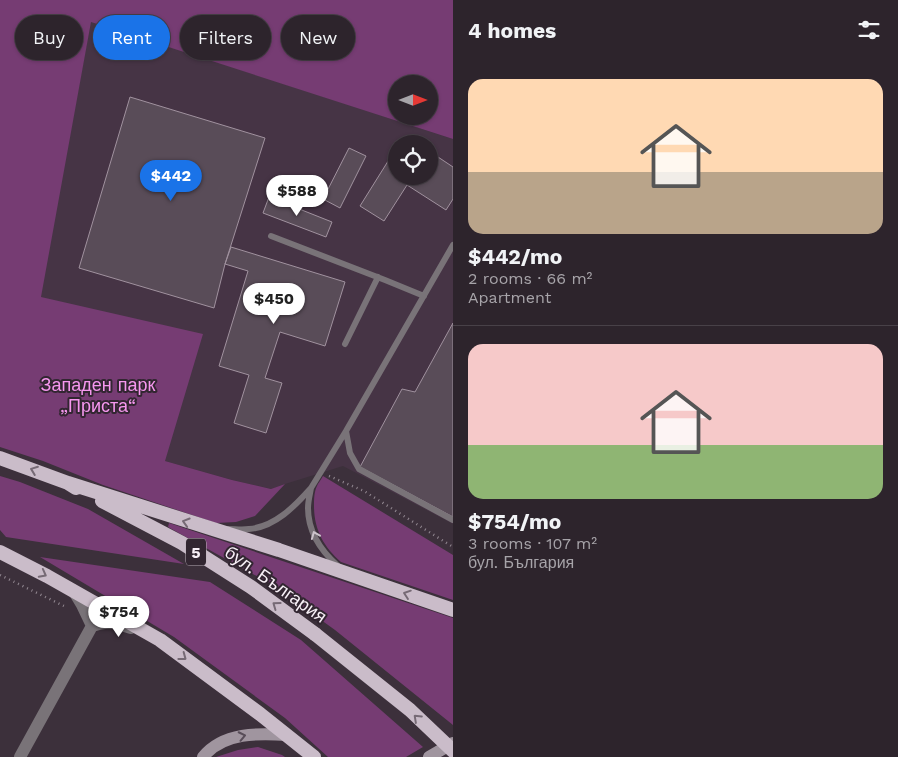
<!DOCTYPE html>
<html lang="en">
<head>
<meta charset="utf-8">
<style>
	body { margin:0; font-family:"Work Sans",sans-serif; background:#393038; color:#f1f3f6; height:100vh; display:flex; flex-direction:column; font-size:19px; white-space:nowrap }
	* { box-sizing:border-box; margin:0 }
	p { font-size:16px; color:#a7a4a9 }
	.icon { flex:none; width:28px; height:28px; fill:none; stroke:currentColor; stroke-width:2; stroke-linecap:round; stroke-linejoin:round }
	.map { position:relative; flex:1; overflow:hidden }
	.side { display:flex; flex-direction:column; background:#2d242c; width:445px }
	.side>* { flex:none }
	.hud { position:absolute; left:15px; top:15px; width:362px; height:45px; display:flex; gap:10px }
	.needle { width:32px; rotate:90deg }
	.fabs { position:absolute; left:388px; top:75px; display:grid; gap:10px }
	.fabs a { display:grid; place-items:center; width:50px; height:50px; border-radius:50%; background:#2d242c; box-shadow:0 1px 4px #0004,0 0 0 1px #484148; font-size:25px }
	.price { position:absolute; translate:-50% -42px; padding:0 11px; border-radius:18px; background:#fff; color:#222; font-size:16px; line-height:32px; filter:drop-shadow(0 1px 2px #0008) }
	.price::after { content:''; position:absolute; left:50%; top:30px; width:15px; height:11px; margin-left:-8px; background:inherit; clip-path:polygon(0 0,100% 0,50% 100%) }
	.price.active { background:#1a73e8; color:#fff }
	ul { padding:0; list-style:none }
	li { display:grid; align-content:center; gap:10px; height:265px; padding:0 15px }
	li+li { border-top:1px solid #484148 }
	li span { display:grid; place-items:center; height:155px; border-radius:15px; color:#555 }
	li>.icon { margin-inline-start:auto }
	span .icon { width:90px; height:90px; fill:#fffc; stroke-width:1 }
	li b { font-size:21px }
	h2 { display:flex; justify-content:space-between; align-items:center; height:60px; padding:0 15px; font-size:21px }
	.pill { padding:0 18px; border-radius:22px; background:#2d242c; box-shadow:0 1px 4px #0004,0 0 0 1px #484148; font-size:18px; line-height:45px }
	.pill.active { background:#1a73e8; color:#fff }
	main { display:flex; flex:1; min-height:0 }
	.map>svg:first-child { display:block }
	.built { fill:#463445; fill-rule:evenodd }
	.green { fill:#763c73; fill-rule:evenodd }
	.building { fill:#594c58; stroke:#a1929f }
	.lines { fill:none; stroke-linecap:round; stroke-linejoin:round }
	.path { stroke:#938992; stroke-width:2.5; stroke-dasharray:1 4; stroke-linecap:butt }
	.service { stroke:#797378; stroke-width:6 }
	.minor { stroke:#797378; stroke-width:12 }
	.secondary { stroke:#a0959f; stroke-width:12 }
	.trunk { stroke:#cabcc9; stroke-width:14 }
	.trunk-bridge { stroke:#cabcc9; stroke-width:14 }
	.oneway { stroke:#766a75 }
	.oneway2 { stroke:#ccc4cb }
	.oneway3 { stroke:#584d58 }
	.labels { text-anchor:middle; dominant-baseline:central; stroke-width:4; stroke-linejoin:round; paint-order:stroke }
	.shield { fill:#322631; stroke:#bdb3bc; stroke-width:1 }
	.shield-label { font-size:16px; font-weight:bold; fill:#f8f0f7 }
	.park-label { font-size:18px; fill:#f697ef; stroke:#322631 }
	.street-label { font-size:18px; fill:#f8f0f7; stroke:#322631 }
</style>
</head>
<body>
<main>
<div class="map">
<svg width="453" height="757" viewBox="0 0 453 757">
	<rect width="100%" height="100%" fill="#3c303b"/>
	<path class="built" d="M91 21 453 139V524L343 466 285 484 272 489 232 480 165 461 40 297ZM396 144H429V176H396Z"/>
	<path class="green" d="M0 0H453V139L91 22 41 297 203 334 165 461 232 480 271 489 285 484 255 516 236 522 216 523 103 485 43 461 0 447ZM396 84H429V116H396Z
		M0 476 20 482 88 509 184 564 6 537 0 530Z
		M323 476 453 555V600L341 562C324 547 314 530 314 506 314 500 314 492 317 486 318 483 321 480 323 476Z
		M169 523 453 618V725L335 630 271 584 168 527Z
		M40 557 210 582 301 640 423 747 406 757H328L285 718 174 637Z
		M258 747 282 755 285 757H216L238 750Z"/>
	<path class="building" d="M130 97 265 138 225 264 214 308 79 268Z
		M349 148 366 156 340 208 323 199Z
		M395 150H396V176H429V151L453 167V199L446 210 407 185 384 221 360 206Z
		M269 197 332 222 326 237 263 213Z
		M231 247 345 282 325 346 280 332 265 378 282 383 266 433 234 423 249 375 219 366 248 271 225 264Z
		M453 323V517L360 467 402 389 415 392Z"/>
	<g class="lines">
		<path class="path" d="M329 476 364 491 453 547
			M0 575 66 607"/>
		<path class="service" d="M271 236 385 280 424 296
			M345 344 378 277
			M346 431 350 453 359 469 453 520
			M311 488 346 431 453 245
			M228 529C235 529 242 530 249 529 275 527 295 506 311 488 310 494 308 501 308 508 308 531 321 551 338 566"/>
		<path class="minor" d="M73 590 82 605 92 626
			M20 757 92 626C109 620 115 623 131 628"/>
		<path class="secondary" d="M203 757C223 732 259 733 287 735
			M429 757 453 743"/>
		<path class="trunk" d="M0 458 68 483 76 488
			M68 483 279 550 453 610
			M102 501 182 543 251 587 315 634
			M0 552 47 576 160 640 260 714 314 757"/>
		<path class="trunk-bridge" d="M315 634 410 710 453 751"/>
	</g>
	<defs><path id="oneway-chevron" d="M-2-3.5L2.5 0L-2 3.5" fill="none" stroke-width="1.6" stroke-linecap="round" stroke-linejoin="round" transform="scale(1.25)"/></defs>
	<g class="oneway">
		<use href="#oneway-chevron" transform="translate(34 470) rotate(-159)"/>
		<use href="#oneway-chevron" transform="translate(186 522) rotate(-163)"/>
		<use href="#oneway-chevron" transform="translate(43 574) rotate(28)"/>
		<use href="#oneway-chevron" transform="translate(407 594) rotate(-161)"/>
		<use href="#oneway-chevron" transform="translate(276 605) rotate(-144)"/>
		<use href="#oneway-chevron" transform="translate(183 657) rotate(37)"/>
		<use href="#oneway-chevron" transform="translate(417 718) rotate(-137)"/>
	</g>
	<use class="oneway2" href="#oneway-chevron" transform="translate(315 535) rotate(-112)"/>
	<use class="oneway3" href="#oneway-chevron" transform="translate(242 736) rotate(-12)"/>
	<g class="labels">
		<rect class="shield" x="186" y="538.5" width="20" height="27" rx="4"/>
		<g class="shield-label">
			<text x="196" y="552">5</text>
		</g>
		<g class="park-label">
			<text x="98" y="384">Западен парк<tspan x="98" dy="21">„Приста“</tspan></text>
		</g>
		<g class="street-label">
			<text transform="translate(276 584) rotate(35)">бул. България</text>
		</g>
	</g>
</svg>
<div class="fabs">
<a><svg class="needle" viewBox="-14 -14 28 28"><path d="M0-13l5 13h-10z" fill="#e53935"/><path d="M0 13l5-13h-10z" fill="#a7a4a9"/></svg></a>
<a><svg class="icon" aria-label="locate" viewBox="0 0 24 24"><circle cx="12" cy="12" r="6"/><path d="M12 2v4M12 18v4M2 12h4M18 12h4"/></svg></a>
</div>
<b class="price active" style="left:171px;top:202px">$442</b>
<b class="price" style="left:297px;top:217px">$588</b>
<b class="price" style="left:274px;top:325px">$450</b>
<b class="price" style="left:119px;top:638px">$754</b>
<div class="hud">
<a class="pill">Buy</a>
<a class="pill active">Rent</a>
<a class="pill">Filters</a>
<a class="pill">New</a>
</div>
</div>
<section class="side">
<h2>4 homes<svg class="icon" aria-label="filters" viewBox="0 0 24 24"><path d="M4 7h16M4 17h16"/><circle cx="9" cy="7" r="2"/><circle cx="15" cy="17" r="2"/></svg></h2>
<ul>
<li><span style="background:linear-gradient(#ffd9b3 60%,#b9a48a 0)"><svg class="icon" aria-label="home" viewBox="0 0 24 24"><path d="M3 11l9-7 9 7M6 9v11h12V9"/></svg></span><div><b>$442/mo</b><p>2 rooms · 66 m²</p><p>Apartment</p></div></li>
<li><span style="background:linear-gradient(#f6c9c9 65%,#8fb573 0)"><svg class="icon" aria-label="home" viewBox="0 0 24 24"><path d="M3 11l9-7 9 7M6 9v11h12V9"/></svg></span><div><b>$754/mo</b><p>3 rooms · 107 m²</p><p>бул. България</p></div></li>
</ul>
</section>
</main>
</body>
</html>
